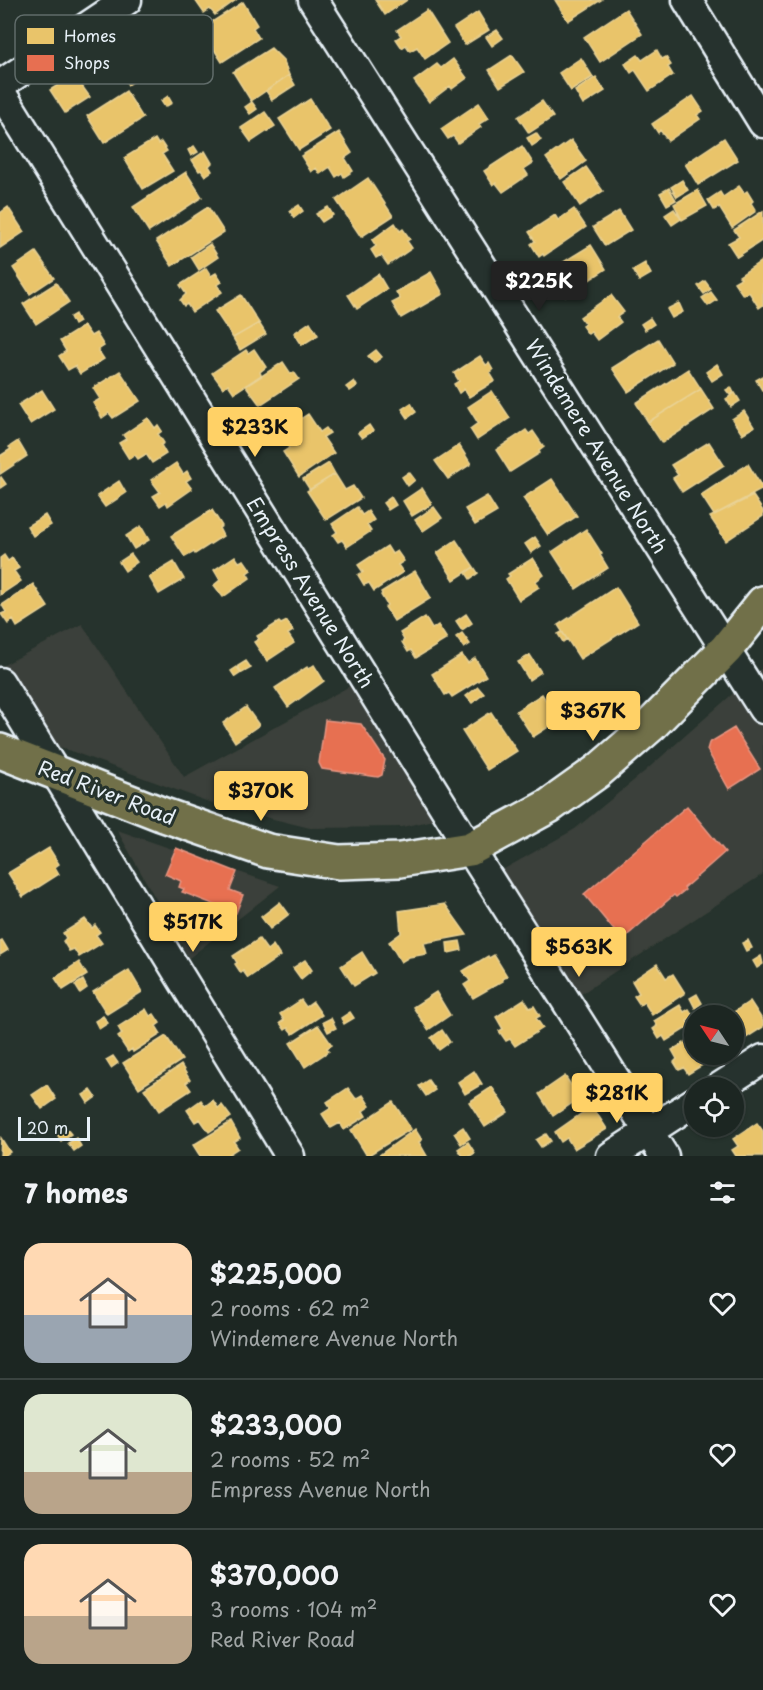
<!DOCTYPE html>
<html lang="en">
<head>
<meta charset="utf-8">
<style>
	body { margin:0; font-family:"Playpen Sans",sans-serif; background:#29322f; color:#f1f3f6; height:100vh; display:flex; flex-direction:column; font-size:22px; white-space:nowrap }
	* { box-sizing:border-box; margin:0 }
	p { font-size:20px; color:#a0a5a5 }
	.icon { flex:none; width:33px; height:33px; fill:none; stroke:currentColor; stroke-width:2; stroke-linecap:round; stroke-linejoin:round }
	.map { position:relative; height:1156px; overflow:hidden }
	.sheet { display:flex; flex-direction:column; background:#1c2622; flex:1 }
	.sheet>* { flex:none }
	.needle { width:39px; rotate:305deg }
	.buttons { position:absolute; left:684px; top:1005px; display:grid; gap:12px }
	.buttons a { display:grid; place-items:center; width:60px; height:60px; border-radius:50%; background:#1c2622; box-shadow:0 2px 4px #0004,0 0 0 2px #3a4340; font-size:30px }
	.scale { position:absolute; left:18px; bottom:15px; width:72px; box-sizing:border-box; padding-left:6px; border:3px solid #e8f1f8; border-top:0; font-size:16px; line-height:21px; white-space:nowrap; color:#e8f1f8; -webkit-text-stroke:4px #26332d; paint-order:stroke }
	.price { position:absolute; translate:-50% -51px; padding:0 14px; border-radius:6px; background:#ffd166; color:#111; font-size:20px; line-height:39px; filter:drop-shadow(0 2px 3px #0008) }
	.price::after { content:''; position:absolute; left:50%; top:36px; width:18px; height:14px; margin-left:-9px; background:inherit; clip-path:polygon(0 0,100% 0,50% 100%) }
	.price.current { background:#222; color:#fff }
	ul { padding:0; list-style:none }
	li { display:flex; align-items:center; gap:18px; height:150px; padding:0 24px }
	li+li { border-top:2px solid #3a4340 }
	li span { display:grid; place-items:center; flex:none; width:168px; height:120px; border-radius:18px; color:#555 }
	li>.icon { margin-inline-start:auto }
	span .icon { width:72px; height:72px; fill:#fffc; stroke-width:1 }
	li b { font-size:26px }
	h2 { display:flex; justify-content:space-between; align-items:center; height:72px; padding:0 24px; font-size:26px }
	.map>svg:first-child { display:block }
	.built { fill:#3b403a }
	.homes { fill:#e9c46a; stroke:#e9d295; stroke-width:1.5 }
	.shops { fill:#e76f51; stroke:#e79683; stroke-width:1.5 }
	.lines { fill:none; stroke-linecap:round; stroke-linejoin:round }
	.minor-casing { stroke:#e8f1f8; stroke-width:33 }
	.major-casing { stroke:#e8f1f8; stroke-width:38 }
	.minor { stroke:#26332d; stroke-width:28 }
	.major { stroke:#71704a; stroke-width:33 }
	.labels { text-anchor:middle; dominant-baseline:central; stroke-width:6; stroke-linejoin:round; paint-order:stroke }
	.street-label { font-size:20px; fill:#e8f1f8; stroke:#26332d }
	.key { fill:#26332d; stroke:#606c6a; stroke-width:1.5 }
	.key-label { font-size:16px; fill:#e8f1f8 }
</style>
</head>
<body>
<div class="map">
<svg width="763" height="1156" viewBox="0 0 763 1156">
	<rect width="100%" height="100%" fill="#26332d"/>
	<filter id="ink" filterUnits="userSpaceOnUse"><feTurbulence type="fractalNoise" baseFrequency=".0167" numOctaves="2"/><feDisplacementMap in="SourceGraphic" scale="12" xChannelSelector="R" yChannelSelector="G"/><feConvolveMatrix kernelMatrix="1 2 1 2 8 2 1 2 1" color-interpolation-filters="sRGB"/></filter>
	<g filter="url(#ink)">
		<path class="built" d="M82 624 184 777 359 681 457 815 402 827 310 828 217 805 49 743 0 667Z
			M763 667V874L578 996 497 873 575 829 644 772Z
			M117 830 280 886 189 958Z"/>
		<path class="homes" d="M195 0H236L215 15 210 9 204 13Z
			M375 0H407L385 15Z
			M555 0H601L568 21Z
			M243 2 257 25 253 28 259 38 222 62 201 29Z
			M626 9 642 34 600 62 584 37Z
			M427 10 448 43 425 59 417 47 410 51 406 45 402 48 396 39 401 36 397 30Z
			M478 12 489 30 465 45 454 28Z
			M497 30 503 38 492 46 486 37Z
			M136 46 152 69 128 85 113 61Z
			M271 48 283 60 289 75 251 101 233 72Z
			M657 50 662 59 666 57 671 65 668 67 673 75 649 91 635 70 631 73 625 64 638 55 642 60Z
			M512 55 524 72 500 87 489 70Z
			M581 58 593 77 571 91 559 73Z
			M453 59 467 78 452 89 450 86 429 102 414 81 437 64 441 68Z
			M85 71 91 80 82 86 90 97 65 113 50 90 77 73 78 75Z
			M289 75 295 85 272 100 266 91Z
			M596 77 605 91 583 105 575 91Z
			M126 91 143 118 104 143 87 116Z
			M168 96 172 103 165 107 161 101Z
			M693 96 703 111 697 115 700 119 668 141 660 130 658 133 652 124Z
			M310 99 330 130 299 150 279 119Z
			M542 101 553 117 529 133 518 117Z
			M252 102 257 109 250 114 245 107Z
			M479 103 489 118 479 124 481 127 458 143 453 136 448 139 441 129Z
			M265 112 275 126 251 142 241 128Z
			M339 132 352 153 345 158 353 171 344 177 342 173 336 177 330 167 320 174 316 168 311 172 301 156Z
			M536 133 541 140 532 146 527 138Z
			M724 138 738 160 698 185 685 164Z
			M155 139 158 144 161 142 167 151 162 154 173 171 143 189 124 158Z
			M571 140 586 161 561 179 546 158Z
			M194 146 198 152 191 156 188 150Z
			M522 146 533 163 524 169 528 175 503 192 496 183 493 185 484 171Z
			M205 151 212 163 209 166 212 171 205 176 201 170 199 171 192 160Z
			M586 167 603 191 580 206 564 182Z
			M186 172 202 197 149 232 133 207Z
			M368 178 393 216 361 237 336 200Z
			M682 180 688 190 677 197 671 187Z
			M739 186 744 193 747 191 753 201 751 203 756 211 732 228 719 207 714 210 708 200 720 192 723 197Z
			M669 188 676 200 667 205 660 193Z
			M698 190 707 206 682 220 674 204Z
			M299 205 303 211 294 218 290 211Z
			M8 207 24 232 0 248V213Z
			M208 207 224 232 172 266 156 241Z
			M328 207 333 215 322 222 316 214Z
			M574 209 586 227 544 256 543 254 539 257 531 244 535 241 529 232 555 215 558 220Z
			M674 209 681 219 672 225 665 215Z
			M619 211 631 230 605 246 593 227Z
			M763 211V240L737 257 728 243 739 237 734 230Z
			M395 223 400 231 403 229 410 239 407 241 412 248 388 265 381 255 376 258 371 250 376 246 372 240Z
			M210 244 218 257 199 270 191 257Z
			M591 245 606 269 565 296 559 287 554 290 544 274Z
			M36 252 54 278 30 294 13 268Z
			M763 260V305L759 308 749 292 743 295 734 282 741 278 739 276Z
			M645 263 651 274 639 281 633 270Z
			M206 268 211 276 216 273 222 282 217 285 222 292 192 312 187 304 184 306 180 300 186 294 180 285Z
			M431 272 443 294 401 318 392 303 400 299 396 292Z
			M378 274 387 289 357 309 348 295Z
			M705 281 711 289 704 294 698 286Z
			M56 283 69 302 36 324 23 304Z
			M711 292 717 300 708 306 702 298Z
			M241 295 259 323 233 338 215 311Z
			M611 295 624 312 617 317 621 322 597 340 591 332 588 334 582 326 585 324 580 317Z
			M679 303 683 312 672 318 667 309Z
			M75 314 79 322 74 325 70 317Z
			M650 318 654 324 645 330 641 324Z
			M310 322 318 335 302 345 294 333Z
			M259 323 266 334 240 350 233 338Z
			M84 326 91 336 96 333 104 346 98 350 104 359 80 374 75 366 68 370 59 356 66 351 60 341Z
			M658 339 673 363 628 392 612 368Z
			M254 349 266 367 260 372 261 375 234 393 228 384 223 388 212 373 246 350 248 353Z
			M376 350 382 357 374 363 368 356Z
			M480 356 486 365 489 363 493 370 490 373 495 381 469 397 464 389 459 393 454 384 459 381 454 373Z
			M283 362 291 374 294 372 299 379 260 405 246 386Z
			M717 364 723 374 712 381 706 372Z
			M688 369 701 389 648 422 636 403Z
			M120 371 140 401 113 418 109 413 102 418 93 403 100 399 93 388Z
			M763 376V389L762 390 756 380Z
			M354 381 357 386 350 391 346 387Z
			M731 387 734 393 730 395 726 390Z
			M701 389 714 409 662 443 648 422Z
			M42 390 54 409 30 424 18 405Z
			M492 391 510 418 477 440 470 429 478 423 468 407Z
			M735 393 740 401 731 407 726 399Z
			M411 403 416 412 408 418 402 409Z
			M744 411 754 427 742 434 732 419Z
			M308 414 320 432 326 428 330 433 323 437 334 453 299 477 283 452 289 448 279 433Z
			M148 418 155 428 158 425 162 431 158 434 164 443 161 445 166 454 152 463 146 454 138 459 135 455 129 459 119 443 126 439 123 435Z
			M369 425 373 431 362 438 358 433Z
			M526 430 529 434 533 431 544 447 539 451 540 453 510 472 496 450Z
			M18 441 27 456 0 474V456L11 449 9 447Z
			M709 442 724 465 682 492 673 478 678 475 671 465Z
			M459 445 471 464 448 479 435 461Z
			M176 463 183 474 187 471 191 478 186 481 192 489 168 506 166 502 160 506 153 496 160 492 151 480Z
			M329 463 335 474 310 490 303 479Z
			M748 464 763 489 714 515 701 495Z
			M409 472 415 480 408 486 402 477Z
			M335 474 345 490 353 486 361 498 326 520 307 491Z
			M1 477 6 484 0 488V478Z
			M552 479 577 516 548 535 523 498Z
			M119 481 126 493 105 507 97 496Z
			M422 488 432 504 412 516 403 501Z
			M487 496 497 512 475 525 465 509Z
			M753 496 763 511V516L726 541 710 517Z
			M391 497 396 505 388 510 383 503Z
			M357 507 362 515 368 511 374 520 367 525 371 531 347 547 342 540 338 542 333 535 337 532 332 524Z
			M434 507 442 518 423 531 415 520Z
			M212 510 222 526 219 528 223 536 195 554 194 552 185 557 171 536Z
			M45 515 51 525 33 536 27 526Z
			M141 526 149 540 134 549 126 536Z
			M586 529 602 554 600 555 608 568 576 589 552 552Z
			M535 537 541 546 531 553 525 544Z
			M456 540 474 567 454 580 437 553Z
			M387 546 392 554 397 551 404 561 398 565 403 572 374 591 369 583 364 585 358 575 363 572 358 565Z
			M131 554 137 562 125 571 119 562Z
			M4 555 8 561 12 558 19 568 14 571 21 581 0 595V558Z
			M235 556 239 562 244 560 251 570 247 573 250 578 223 597 214 585 220 580 214 570Z
			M533 558 544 575 536 581 539 587 519 600 506 579 510 576 508 574Z
			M174 562 184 579 159 594 149 577Z
			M474 567 478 573 470 579 466 573Z
			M415 571 431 598 394 621 385 607 387 605 381 595 382 594 381 592Z
			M33 584 48 607 17 627 13 620 8 624 1 614 6 612 2 605Z
			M616 587 638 622 580 659 558 625Z
			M466 614 472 623 462 630 456 621Z
			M425 617 432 629 438 625 447 639 416 658 411 650 408 652 402 642 404 640 400 633Z
			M287 621 293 631 288 634 294 643 267 661 254 642 259 639 257 636 279 622 281 624Z
			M562 632 567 639 563 642 558 634Z
			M462 633 470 644 464 648 456 637Z
			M462 655 468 663 475 658 486 676 452 697 449 693 445 695 432 674Z
			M530 655 541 672 529 680 518 662Z
			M246 661 251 668 242 673 238 666Z
			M314 665 324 681 288 707 275 688 307 667 308 669Z
			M237 667 241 673 235 677 231 671Z
			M478 687 484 694 472 703 466 696Z
			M542 694 559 720 533 737 516 711Z
			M246 707 259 725 235 742 223 723Z
			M491 712 517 751 487 770 462 731Z
			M49 848 59 864 55 867 59 874 23 897 8 873Z
			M280 902 289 914 270 929 261 917Z
			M445 904 467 935 424 943 427 954 409 957 401 962 389 942 401 933 399 911Z
			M85 919 92 928 95 925 100 932 96 935 102 943 79 957 74 949 69 951 63 941 66 938 63 933Z
			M259 939 267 950 273 945 280 956 248 978 243 971 241 973 235 964 237 963 233 956Z
			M2 940 8 950 0 955V941Z
			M748 940 752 948 746 951 742 943Z
			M460 941 462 950 448 953 447 943Z
			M362 952 375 973 354 986 341 966Z
			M494 955 507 976 502 979 503 981 473 998 464 985 470 981 463 971 488 956 489 958Z
			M761 956 763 964 757 968 753 961Z
			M305 960 312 970 301 979 293 968Z
			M79 962 87 975 63 990 55 978Z
			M657 964 666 978 673 974 685 993 652 1015 644 1002 640 1005 634 996 639 993 632 981Z
			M129 970 142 992 107 1014 93 992Z
			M83 980 87 988 80 993 75 985Z
			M436 992 450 1015 428 1030 413 1007Z
			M697 994 702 1003 695 1008 690 998Z
			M524 999 530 1008 534 1006 540 1016 536 1018 543 1028 515 1046 510 1039 506 1041 499 1031 503 1029 496 1017Z
			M301 1000 306 1007 313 1002 322 1015 293 1034 288 1028 285 1030 280 1023 284 1020 280 1014Z
			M750 1001 763 1021V1027L746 1038 731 1014Z
			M680 1005 684 1012 689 1009 694 1017 687 1021 690 1026 666 1041 663 1036 659 1039 653 1029 657 1026 654 1021Z
			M146 1009 150 1016 154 1014 160 1023 156 1026 161 1034 133 1052 132 1049 128 1052 118 1037 122 1034 118 1027Z
			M350 1012 354 1018 344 1024 341 1018Z
			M103 1016 108 1023 99 1029 95 1021Z
			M331 1018 336 1028 328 1032 323 1022Z
			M318 1025 332 1045 327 1048 329 1051 305 1067 290 1043Z
			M442 1030 450 1042 439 1050 431 1038Z
			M166 1036 182 1060 139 1088 123 1063Z
			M694 1037V1054L717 1056 688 1074 684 1068 679 1070 674 1062 677 1059 672 1050Z
			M113 1056 118 1063 111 1068 106 1060Z
			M181 1065 190 1080 186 1083 191 1090 159 1111 144 1089Z
			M474 1071 482 1084 465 1094 458 1082Z
			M565 1076 580 1098 553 1116 539 1094Z
			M428 1080 435 1090 426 1096 419 1086Z
			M47 1085 56 1099 42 1109 32 1095Z
			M492 1087 508 1112 485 1127 469 1102Z
			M348 1088 356 1099 363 1095 370 1106 363 1111 366 1116 344 1130 340 1123 331 1128 322 1114 331 1108 327 1102Z
			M91 1090 96 1097 88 1103 83 1095Z
			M201 1100 205 1106 213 1100 218 1108 222 1105 231 1117 209 1132 200 1119 195 1122 187 1110Z
			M393 1102 411 1129 367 1156 351 1130Z
			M592 1106 607 1129 574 1149 567 1138 561 1142 555 1132Z
			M231 1122 240 1138 234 1142 238 1148 226 1156H200L193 1145Z
			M757 1123 763 1131V1156H736L732 1150 738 1146 733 1139Z
			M463 1127 470 1138 461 1144 454 1133Z
			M66 1128 71 1134 61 1141 57 1134Z
			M415 1129 422 1140 419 1142 427 1156H378Z
			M546 1134 551 1141 541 1147 536 1140Z
			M1 1138 10 1152 4 1156H0Z
			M76 1138 81 1146 74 1151 68 1143Z
			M468 1142 475 1153 470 1156H463L458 1149Z"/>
		<path class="shops" d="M325 720 361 724 385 760 382 775 378 777 322 769 319 763Z
			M734 728 760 769 729 789 707 750 709 743Z
			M687 806 725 852 684 888 685 890 676 897 674 895 622 940 584 894Z
			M176 848 237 872 230 890 243 895 236 913 182 892 184 889 179 887 181 881 165 874Z"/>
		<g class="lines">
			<g class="minor-casing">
				<path id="minor" d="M313 0 763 709
					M687 0 763 123
					M0 85 127 0
					M0 91 470 849 664 1156
					M0 682 290 1156
					M718 1088 763 1059
					M611 1156 694 1102"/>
			</g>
			<g class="major-casing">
				<path id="major" d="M0 751 161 814 268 851 339 862 400 860 470 849 549 806 598 771 651 725 726 649 763 603"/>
			</g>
			<use href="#minor" class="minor"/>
			<use href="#major" class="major"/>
		</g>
	</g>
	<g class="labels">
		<g class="street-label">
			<text transform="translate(597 446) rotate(58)">Windemere Avenue North</text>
			<text transform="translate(311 592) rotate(58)">Empress Avenue North</text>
			<text transform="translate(107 792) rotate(21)">Red River Road</text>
		</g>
	</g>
	<rect x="15" y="15" width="198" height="69" rx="9" class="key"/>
	<rect x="27" y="28" width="27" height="16" fill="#e9c46a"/>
	<rect x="27" y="55" width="27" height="16" fill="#e76f51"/>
	<g class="key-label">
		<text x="64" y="42">Homes</text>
		<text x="64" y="69">Shops</text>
	</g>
</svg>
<div class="buttons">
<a><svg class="needle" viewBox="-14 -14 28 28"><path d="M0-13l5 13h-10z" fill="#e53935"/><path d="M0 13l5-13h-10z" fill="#a0a5a5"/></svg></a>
<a><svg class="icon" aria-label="locate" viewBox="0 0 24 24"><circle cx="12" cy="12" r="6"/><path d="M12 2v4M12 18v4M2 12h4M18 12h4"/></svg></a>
</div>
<div class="scale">20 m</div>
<b class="price current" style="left:539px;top:312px">$225K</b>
<b class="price" style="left:255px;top:458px">$233K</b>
<b class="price" style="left:593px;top:742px">$367K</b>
<b class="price" style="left:261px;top:822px">$370K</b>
<b class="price" style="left:193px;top:953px">$517K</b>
<b class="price" style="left:579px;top:978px">$563K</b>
<b class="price" style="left:617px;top:1124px">$281K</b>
</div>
<section class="sheet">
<h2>7 homes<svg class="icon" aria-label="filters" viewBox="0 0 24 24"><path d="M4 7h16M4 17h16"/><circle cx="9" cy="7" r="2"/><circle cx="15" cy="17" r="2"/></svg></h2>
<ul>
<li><span style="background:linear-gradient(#ffd9b3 60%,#9aa5b1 0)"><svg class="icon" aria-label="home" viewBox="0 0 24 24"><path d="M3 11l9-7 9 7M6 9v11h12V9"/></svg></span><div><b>$225,000</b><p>2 rooms · 62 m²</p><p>Windemere Avenue North</p></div><svg class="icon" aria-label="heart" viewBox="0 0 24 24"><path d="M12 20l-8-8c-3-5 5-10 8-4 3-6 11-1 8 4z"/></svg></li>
<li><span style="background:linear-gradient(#dfe7d0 65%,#b9a48a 0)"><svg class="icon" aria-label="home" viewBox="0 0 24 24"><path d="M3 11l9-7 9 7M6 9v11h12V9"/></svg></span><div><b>$233,000</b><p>2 rooms · 52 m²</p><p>Empress Avenue North</p></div><svg class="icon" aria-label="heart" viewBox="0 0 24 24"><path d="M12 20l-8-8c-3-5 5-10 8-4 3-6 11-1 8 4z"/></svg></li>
<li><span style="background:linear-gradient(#ffd9b3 60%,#b9a48a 0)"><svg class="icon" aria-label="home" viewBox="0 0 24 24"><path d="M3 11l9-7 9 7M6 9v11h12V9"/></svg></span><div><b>$370,000</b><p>3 rooms · 104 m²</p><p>Red River Road</p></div><svg class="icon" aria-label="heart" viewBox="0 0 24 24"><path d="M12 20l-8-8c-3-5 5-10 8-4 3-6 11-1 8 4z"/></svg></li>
</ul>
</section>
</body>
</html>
